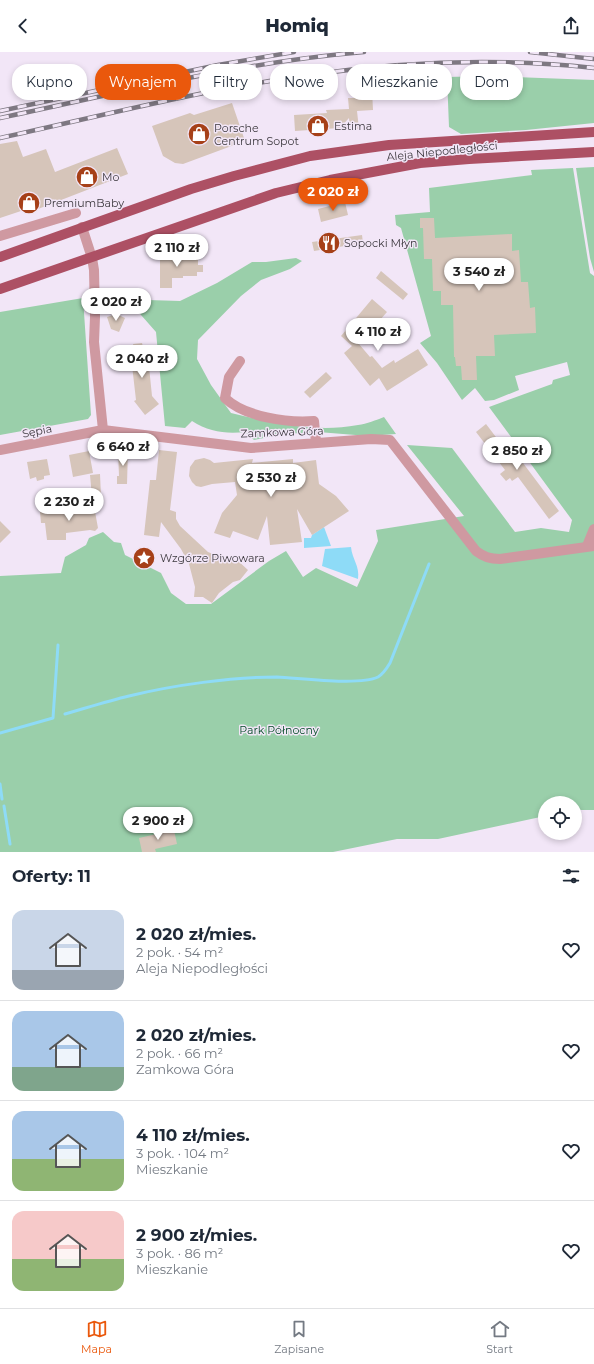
<!DOCTYPE html>
<html lang="pl">
<head>
<meta charset="utf-8">
<style>
	body { margin:0; font-family:Montserrat,sans-serif; background:#f2f2f3; color:#1f2937; height:100vh; display:flex; flex-direction:column; font-size:15px; white-space:nowrap }
	* { box-sizing:border-box; margin:0 }
	p { font-size:13px; color:#747a83 }
	.icon { flex:none; width:22px; height:22px; fill:none; stroke:currentColor; stroke-width:2; stroke-linecap:round; stroke-linejoin:round }
	.map { position:relative; height:800px; overflow:hidden }
	.sheet { display:flex; flex-direction:column; background:#fff; flex:1 }
	.sheet>* { flex:none }
	.guide { position:absolute; left:12px; top:12px; width:570px; height:36px; display:flex; gap:8px }
	.controls { position:absolute; left:538px; top:744px; display:grid; gap:8px }
	.controls a { display:grid; place-items:center; width:44px; height:44px; border-radius:50%; background:#fff; box-shadow:0 2px 6px #0003; font-size:20px }
	.price { position:absolute; translate:-50% -34px; padding:0 9px; border-radius:14px; background:#fff; color:#222; font-size:13px; line-height:26px; filter:drop-shadow(0 1px 2px #0008) }
	.price::after { content:''; position:absolute; left:50%; top:24px; width:12px; height:9px; margin-left:-6px; background:inherit; clip-path:polygon(0 0,100% 0,50% 100%) }
	.price.active { background:#ea580c; color:#fff }
	ul { padding:0; list-style:none }
	li { display:flex; align-items:center; gap:12px; height:100px; padding:0 12px }
	li+li { border-top:1px solid #e0e1e3 }
	li span { display:grid; place-items:center; flex:none; width:112px; height:80px; border-radius:12px; color:#555 }
	li>.icon { margin-inline-start:auto }
	span .icon { width:48px; height:48px; fill:#fffc; stroke-width:1 }
	li b { font-size:17px }
	h2 { display:flex; justify-content:space-between; align-items:center; height:48px; padding:0 12px; font-size:17px }
	.chip { padding:0 14px; border-radius:16px; background:#fff; box-shadow:0 2px 6px #0003; font-size:14px; line-height:36px }
	.chip.active { background:#ea580c; color:#fff }
	header { display:flex; justify-content:space-between; align-items:center; height:52px; padding:0 12px; background:#fff; font-size:18px; font-weight:800 }
	.dock { display:flex; justify-content:space-around; align-items:center; height:56px; border-top:1px solid #e0e1e3; background:#fff; font-size:11px; color:#747a83 }
	.dock a { display:grid; justify-items:center; gap:2px }
	.dock .active { color:#ea580c }
	.map>svg:first-child { display:block }
	.green { fill:#9acfaa }
	.water { fill:#8edbf7 }
	.lines { fill:none; stroke-linecap:round; stroke-linejoin:round }
	.stream { stroke:#8edbf7; stroke-width:3 }
	.building { fill:#d6c5ba }
	.minor { stroke:#cf99a1; stroke-width:10 }
	.major { stroke:#ad5064; stroke-width:10 }
	.rail-casing { stroke:#7e7882; stroke-width:4.5 }
	.rail { stroke:#f2e6f7; stroke-width:3; stroke-dasharray:9; stroke-linecap:butt }
	.labels { text-anchor:middle; dominant-baseline:central; stroke-width:3; stroke-linejoin:round; paint-order:stroke }
	.poi-label { font-size:11px; fill:#3d393f; stroke:#f2e6f7; text-anchor:start }
	.street-label { font-size:11px; fill:#3d393f; stroke:#f2e6f7 }
	.park-label { font-size:11px; fill:#004a25; stroke:#f2e6f7 }
</style>
</head>
<body>
<header><svg class="icon" aria-label="back" viewBox="0 0 24 24"><path d="M15 5l-7 7 7 7"/></svg>Homiq<svg class="icon" aria-label="share" viewBox="0 0 24 24"><path d="M12 15V3M7 8l5-5 5 5M5 13v7h14v-7"/></svg></header>
<div class="map">
<svg width="594" height="800" viewBox="0 0 594 800">
	<rect width="100%" height="100%" fill="#f2e6f7"/>
	<path class="green" d="M492 24 594 28V71L526 78 461 82 449 75 447 25Z
		M594 115V220L590 206 576 116Z
		M573 116 590 221 594 224V758H575V751H545V764L438 787H397L333 800H0V524L61 521 65 505 86 493 89 486 103 480 114 490 121 491 125 503 161 521 171 541 186 552H211L269 509 286 499 303 525 316 516 357 535 378 489 376 478 464 464 407 393 452 396 515 480 541 476 569 480 572 468 489 355 552 332 553 328 570 323 567 310 515 324 519 338 494 348 485 349 475 336 462 348 437 311 420 291 431 284 401 176 396 173 395 163 430 160 429 136 532 123 531 118Z
		M296 206 302 209 290 217 261 228 241 244 198 288 197 307 211 333 231 361C273 371 315 381 358 373 367 372 376 368 384 365L396 382 368 384 318 380 284 382 254 388 245 380C226 382 209 380 192 369L185 376 165 374 156 280 134 255 124 256 119 254 148 248 180 249 217 231 252 210H266Z
		M83 246 91 363 88 367 0 383V260Z"/>
	<path class="water" d="M324 475 331 494 304 496V486H311L312 483Z
		M351 495C352 507 360 514 358 527L322 514 325 497Z"/>
	<g class="lines">
		<path class="stream" d="M65 662C86 656 108 649 129 644 174 633 232 625 277 625 300 626 359 634 378 625 383 622 387 616 390 611L429 512
			M0 681 53 666 58 593
			M0 732 2 747
			M4 754 10 792"/>
	</g>
	<path class="building" d="M372 38 373 58 357 59 359 77H350L349 66 340 76 295 79 294 63 327 61 326 58 349 57 348 46H355V40Z
		M232 51 245 89 183 112 175 111 163 104 152 74 190 61 194 63Z
		M17 89 23 105 46 97 55 120 117 96 128 122 38 157 36 154 0 166V92Z
		M345 150 348 163 321 170 318 157Z
		M420 166H434L435 186 512 182V199L519 198 521 230H528L530 256 535 255 536 281 494 283 495 304H476L477 328H462L461 314H456L455 305H454L453 253H441V239H433L432 207H424L423 176H420Z
		M362 183 363 191 314 199 312 190Z
		M160 200H172V203H198V213H203V220H197V224H183V226H172V236H160Z
		M381 219 408 242 403 248 376 226Z
		M372 247 387 260 359 292 370 305 372 304 382 316 394 308 395 311 418 297 428 313 387 339 379 326 370 334 344 301 352 294 341 284Z
		M116 262 125 266 119 280 111 277 107 265Z
		M142 291 143 295H147L152 344 159 352 145 363 134 349 136 348 130 296H134L133 292Z
		M326 320 332 326 310 346 304 340Z
		M486 372 518 414 523 411 559 459 549 467 518 425 512 429 510 426 506 429 500 422 505 418 476 380Z
		M118 398H128L127 432H117V424H119Z
		M159 398 177 400 170 458 176 460V467L180 474 208 500 226 507 237 508 248 518 240 528 233 530 219 541 212 551 203 545H194L195 535 189 512 181 497 161 470 159 485 144 483 150 428H156Z
		M89 399 93 421 73 425 69 403Z
		M204 406 210 408 214 411 253 407 252 411 293 407V411L316 408 319 432 336 444 349 459 312 483 297 457 302 490 270 493 267 464 258 488 233 479 230 486 214 481 222 461 237 443 235 430 212 432 201 435 196 434 192 430 189 424 190 415 195 408Z
		M47 407 50 423 44 424V427L37 429 36 425 30 427 27 410Z
		M100 422 101 444 92 445 90 423Z
		M94 454 98 476 95 479 90 478 66 481V488H47L45 471H41L40 460Z
		M0 469 11 480 0 491Z
		M174 778 177 792 155 797 156 800H142L139 786Z"/>
	<g class="lines">
		<path class="minor" d="M82 175 92 206 94 218 95 265 94 290 103 378
			M0 184 76 161
			M240 309 229 325 225 346C245 365 287 371 314 369L316 391
			M0 398 103 378 251 396 371 387 390 388 476 499C484 505 490 507 500 507L594 494
			M587 494 594 477"/>
		<path class="major" d="M0 205 191 137 234 124 310 104 389 93 594 80
			M0 237 276 141 330 128 420 111 469 107 594 100"/>
		<g class="rail-casing">
			<path id="rail" d="M530 0 594 7
				M0 59 218 13 294 0
				M0 66C120 41 241 10 364 0
				M0 86C105 63 210 36 317 22 408 9 502 6 594 16"/>
		</g>
		<use href="#rail" class="rail"/>
	</g>
	<defs>
		<g id="shop-disc" transform="scale(1.15)"><circle r="9.5" fill="#a64018" stroke="#f2e6f7"/><path d="M-5-2.5h2.3a2.7 3.5 0 0 1 5.4 0H5L5.5 6h-11ZM-1.5-2.5h3a1.5 2.3 0 0 0-3 0Z" fill="#fff"/></g>
		<g id="restaurant-disc" transform="scale(1.15)"><circle r="9.5" fill="#a64018" stroke="#f2e6f7"/><path d="M-5-6h1v4h1v-4h1v4h1v-4h1v5L-1.5 .5V6h-2V.5L-5-1ZM5-6V6H3V1.5H1.5Q1.5-4 5-6Z" fill="#fff"/></g>
		<g id="sight-disc" transform="scale(1.15)"><circle r="9.5" fill="#a64018" stroke="#f2e6f7"/><path d="M0-6L1.8-2.2L6-1.7L2.9 1.2L3.7 5.4L0 3.3L-3.7 5.4L-2.9 1.2L-6-1.7L-1.8-2.2Z" fill="#fff"/></g>
	</defs>
	<g fill-rule="evenodd">
		<use href="#shop-disc" x="318" y="74"/>
		<use href="#shop-disc" x="199" y="82"/>
		<use href="#shop-disc" x="87" y="125"/>
		<use href="#shop-disc" x="29" y="151"/>
		<use href="#restaurant-disc" x="329" y="191"/>
		<use href="#sight-disc" x="144" y="506"/>
	</g>
	<g class="labels">
		<g class="poi-label">
			<text x="334" y="74">Estima</text>
			<text x="214" y="76">Porsche<tspan x="214" dy="13">Centrum Sopot</tspan></text>
			<text x="102" y="125">Mo</text>
			<text x="44" y="151">PremiumBaby</text>
			<text x="344" y="191">Sopocki Młyn</text>
			<text x="160" y="506">Wzgórze Piwowara</text>
		</g>
		<g class="street-label">
			<text transform="translate(442 99) rotate(-6)">Aleja Niepodległości</text>
			<text transform="translate(37 379) rotate(-11)">Sępia</text>
			<text transform="translate(282 380) rotate(-2)">Zamkowa Góra</text>
		</g>
		<g class="park-label">
			<text x="279" y="678">Park Północny</text>
		</g>
	</g>
</svg>
<div class="controls">
<a><svg class="icon" aria-label="locate" viewBox="0 0 24 24"><circle cx="12" cy="12" r="6"/><path d="M12 2v4M12 18v4M2 12h4M18 12h4"/></svg></a>
</div>
<b class="price active" style="left:333px;top:160px">2 020 zł</b>
<b class="price" style="left:177px;top:216px">2 110 zł</b>
<b class="price" style="left:479px;top:240px">3 540 zł</b>
<b class="price" style="left:116px;top:270px">2 020 zł</b>
<b class="price" style="left:378px;top:300px">4 110 zł</b>
<b class="price" style="left:142px;top:327px">2 040 zł</b>
<b class="price" style="left:123px;top:415px">6 640 zł</b>
<b class="price" style="left:517px;top:419px">2 850 zł</b>
<b class="price" style="left:271px;top:446px">2 530 zł</b>
<b class="price" style="left:69px;top:470px">2 230 zł</b>
<b class="price" style="left:158px;top:789px">2 900 zł</b>
<div class="guide">
<a class="chip">Kupno</a>
<a class="chip active">Wynajem</a>
<a class="chip">Filtry</a>
<a class="chip">Nowe</a>
<a class="chip">Mieszkanie</a>
<a class="chip">Dom</a>
</div>
</div>
<section class="sheet">
<h2>Oferty: 11<svg class="icon" aria-label="filters" viewBox="0 0 24 24"><path d="M4 7h16M4 17h16"/><circle cx="9" cy="7" r="2"/><circle cx="15" cy="17" r="2"/></svg></h2>
<ul>
<li><span style="background:linear-gradient(#c9d6e8 75%,#9aa5b1 0)"><svg class="icon" aria-label="home" viewBox="0 0 24 24"><path d="M3 11l9-7 9 7M6 9v11h12V9"/></svg></span><div><b>2 020 zł/mies.</b><p>2 pok. · 54 m²</p><p>Aleja Niepodległości</p></div><svg class="icon" aria-label="heart" viewBox="0 0 24 24"><path d="M12 20l-8-8c-3-5 5-10 8-4 3-6 11-1 8 4z"/></svg></li>
<li><span style="background:linear-gradient(#a9c7e8 70%,#7fa58c 0)"><svg class="icon" aria-label="home" viewBox="0 0 24 24"><path d="M3 11l9-7 9 7M6 9v11h12V9"/></svg></span><div><b>2 020 zł/mies.</b><p>2 pok. · 66 m²</p><p>Zamkowa Góra</p></div><svg class="icon" aria-label="heart" viewBox="0 0 24 24"><path d="M12 20l-8-8c-3-5 5-10 8-4 3-6 11-1 8 4z"/></svg></li>
<li><span style="background:linear-gradient(#a9c7e8 60%,#8fb573 0)"><svg class="icon" aria-label="home" viewBox="0 0 24 24"><path d="M3 11l9-7 9 7M6 9v11h12V9"/></svg></span><div><b>4 110 zł/mies.</b><p>3 pok. · 104 m²</p><p>Mieszkanie</p></div><svg class="icon" aria-label="heart" viewBox="0 0 24 24"><path d="M12 20l-8-8c-3-5 5-10 8-4 3-6 11-1 8 4z"/></svg></li>
<li><span style="background:linear-gradient(#f6c9c9 60%,#8fb573 0)"><svg class="icon" aria-label="home" viewBox="0 0 24 24"><path d="M3 11l9-7 9 7M6 9v11h12V9"/></svg></span><div><b>2 900 zł/mies.</b><p>3 pok. · 86 m²</p><p>Mieszkanie</p></div><svg class="icon" aria-label="heart" viewBox="0 0 24 24"><path d="M12 20l-8-8c-3-5 5-10 8-4 3-6 11-1 8 4z"/></svg></li>
</ul>
</section>
<nav class="dock">
<a class="active"><svg class="icon" aria-label="map" viewBox="0 0 24 24"><path d="M3 6l6-2 6 2 6-2v14l-6 2-6-2-6 2zM9 4v14M15 6v14"/></svg>Mapa</a>
<a><svg class="icon" aria-label="saved" viewBox="0 0 24 24"><path d="M7 4h10v16l-5-4-5 4z"/></svg>Zapisane</a>
<a><svg class="icon" aria-label="home" viewBox="0 0 24 24"><path d="M3 11l9-7 9 7M6 9v11h12V9"/></svg>Start</a>
</nav>
</body>
</html>
